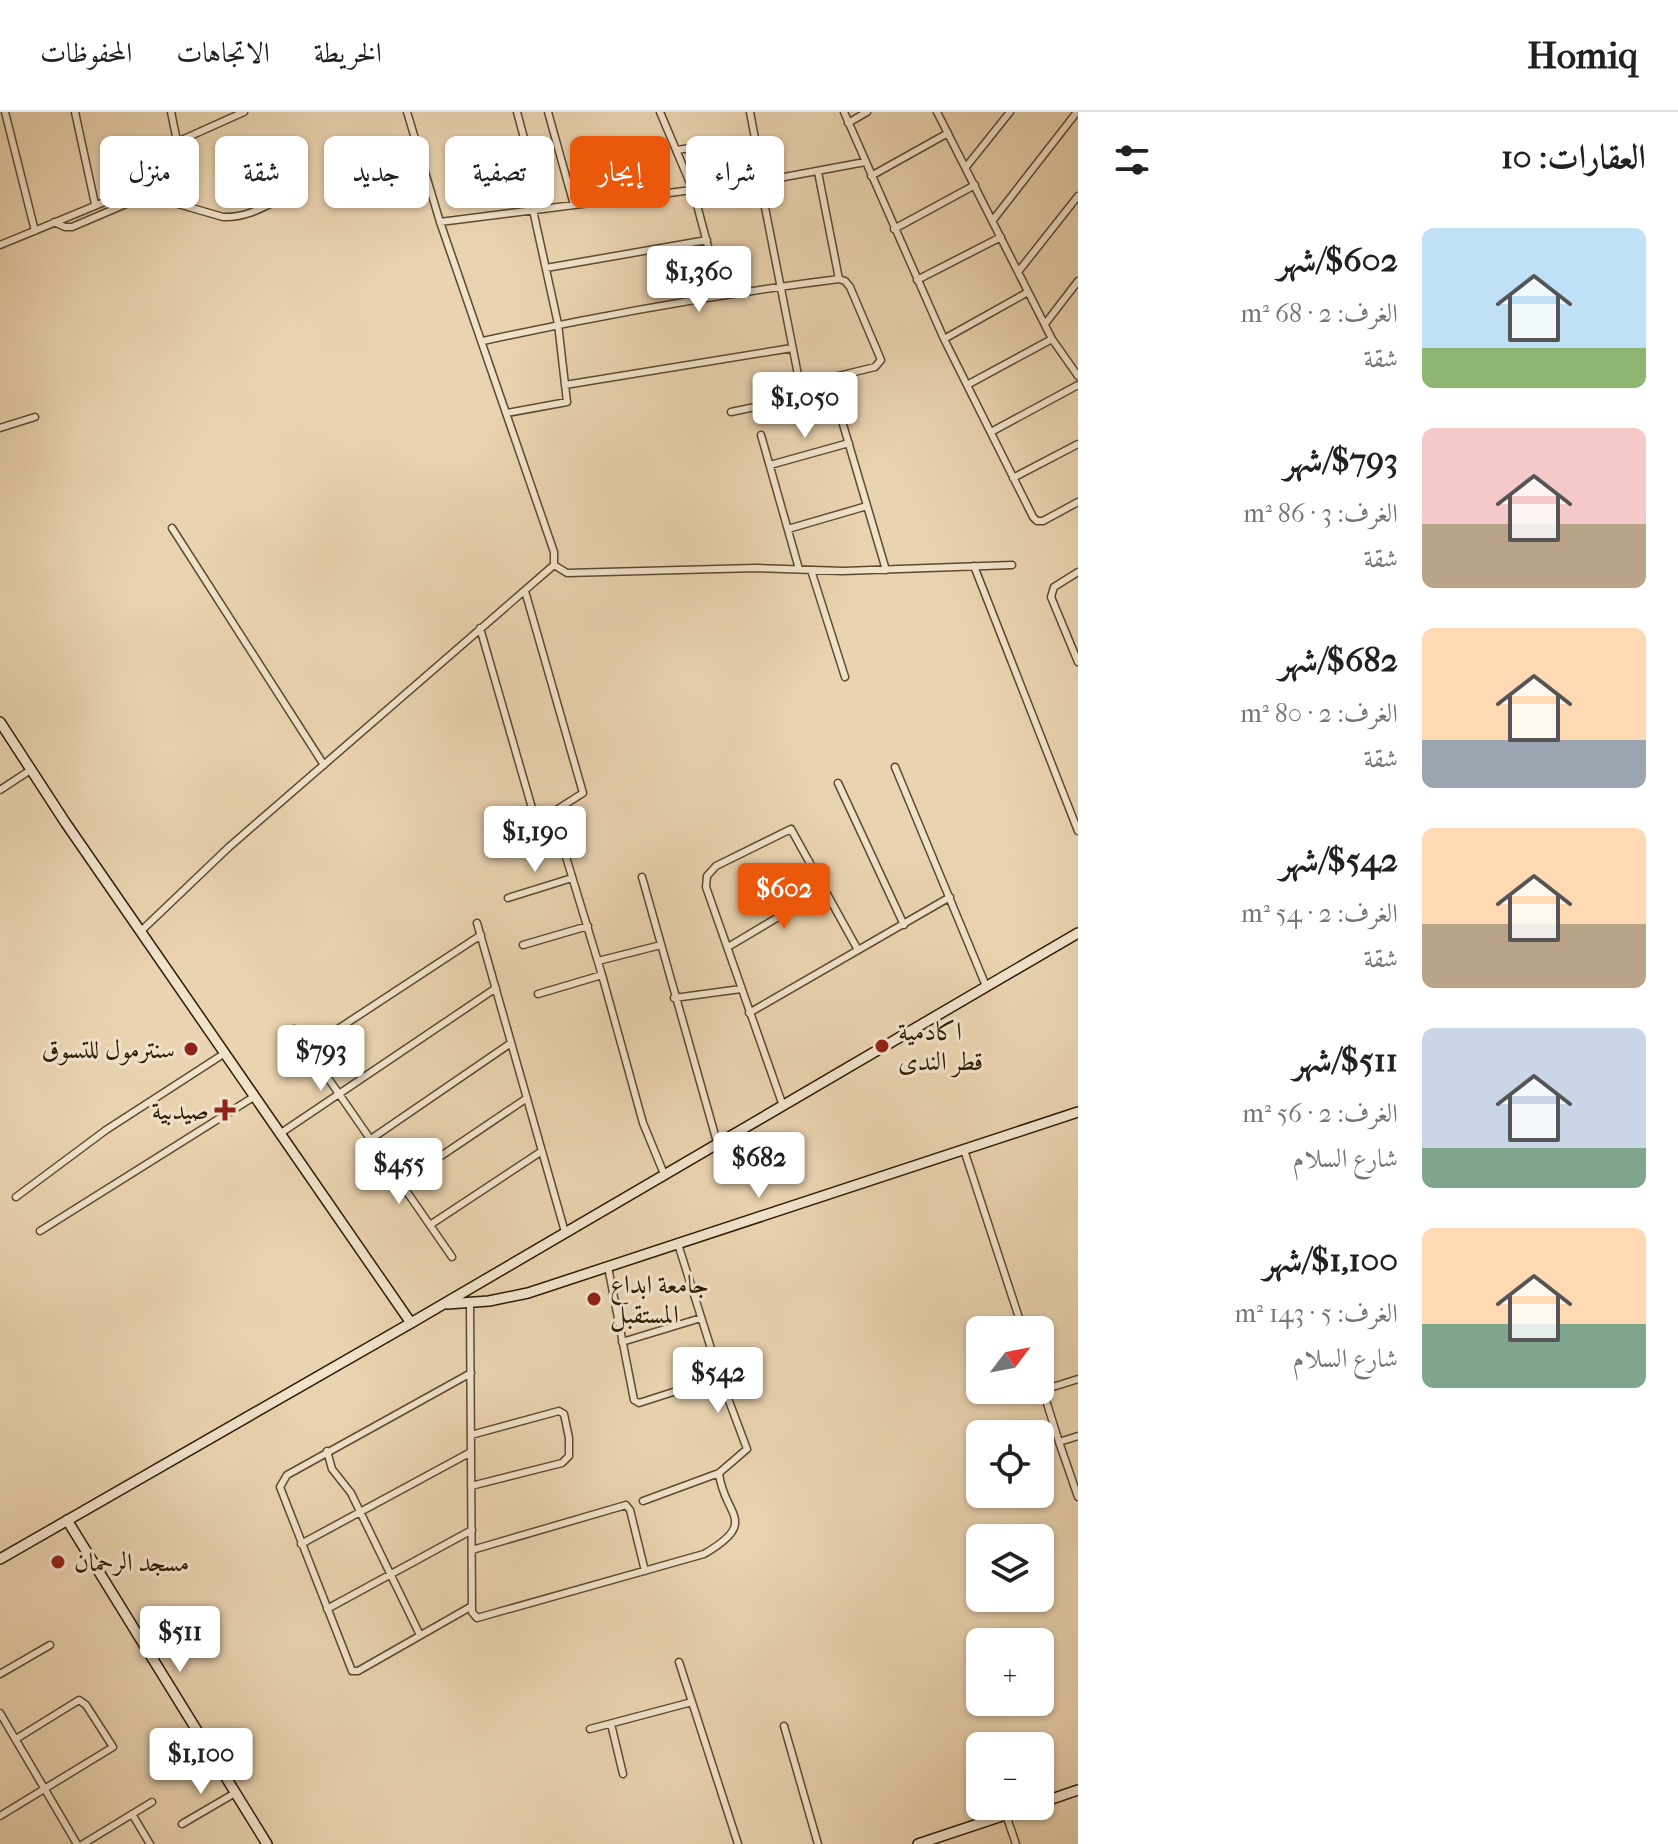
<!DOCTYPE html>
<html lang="ar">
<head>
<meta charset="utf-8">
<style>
	body { margin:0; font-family:"IM FELL French Canon",Amiri,serif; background:#f2f2f2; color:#202124; direction:rtl; height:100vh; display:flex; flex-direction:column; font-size:30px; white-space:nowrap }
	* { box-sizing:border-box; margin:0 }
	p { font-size:26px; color:#757577 }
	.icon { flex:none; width:44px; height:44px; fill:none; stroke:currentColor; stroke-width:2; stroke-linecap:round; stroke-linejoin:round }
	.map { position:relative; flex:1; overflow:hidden; direction:ltr }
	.side { display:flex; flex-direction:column; background:#fff; width:600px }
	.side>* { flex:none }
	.top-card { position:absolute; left:24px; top:24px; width:760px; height:72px; direction:rtl; display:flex; gap:16px }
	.needle { width:52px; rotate:58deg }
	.tools { position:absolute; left:966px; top:1204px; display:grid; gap:16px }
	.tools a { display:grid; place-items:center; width:88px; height:88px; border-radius:12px; background:#fff; box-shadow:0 2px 6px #0004; font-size:40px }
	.price { position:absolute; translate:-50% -68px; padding:0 18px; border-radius:8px; background:#fff; color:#222; font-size:26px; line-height:52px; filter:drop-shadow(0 2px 4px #0008) }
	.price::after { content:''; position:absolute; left:50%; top:48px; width:24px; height:18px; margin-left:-12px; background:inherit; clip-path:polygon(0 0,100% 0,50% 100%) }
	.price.on { background:#ea580c; color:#fff }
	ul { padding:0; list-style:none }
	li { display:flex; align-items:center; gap:24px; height:200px; padding:0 32px }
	li span { display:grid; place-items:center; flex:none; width:224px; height:160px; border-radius:12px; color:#555 }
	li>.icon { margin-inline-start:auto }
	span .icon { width:96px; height:96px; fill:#fffc; stroke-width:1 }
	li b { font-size:34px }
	h2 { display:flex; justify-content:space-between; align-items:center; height:96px; padding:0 32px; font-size:34px }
	.tag { padding:0 28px; border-radius:12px; background:#fff; box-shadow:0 2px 6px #0004; font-size:28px; line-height:72px }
	.tag.on { background:#ea580c; color:#fff }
	header { display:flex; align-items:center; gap:48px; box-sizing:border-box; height:112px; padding:0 40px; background:#fff; border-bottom:2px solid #e0e0e0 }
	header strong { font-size:38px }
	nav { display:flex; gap:44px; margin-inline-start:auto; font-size:28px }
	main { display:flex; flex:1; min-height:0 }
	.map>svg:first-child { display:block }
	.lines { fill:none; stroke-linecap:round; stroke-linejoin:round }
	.street-casing { stroke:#5e4a2c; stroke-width:9 }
	.secondary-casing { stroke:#301c00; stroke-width:12 }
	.street { stroke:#f1e2cc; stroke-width:6 }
	.secondary { stroke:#f1e2cc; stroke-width:9 }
	.poi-dot { fill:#8f2418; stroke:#f1e2cc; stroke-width:3 }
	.labels { text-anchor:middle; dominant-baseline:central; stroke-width:6; stroke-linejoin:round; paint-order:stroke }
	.poi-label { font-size:26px; fill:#301c00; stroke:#f1e2cc; text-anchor:start }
</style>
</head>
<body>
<header>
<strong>Homiq</strong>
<nav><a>الخريطة</a><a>الاتجاهات</a><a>المحفوظات</a></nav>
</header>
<main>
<section class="side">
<h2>العقارات: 10<svg class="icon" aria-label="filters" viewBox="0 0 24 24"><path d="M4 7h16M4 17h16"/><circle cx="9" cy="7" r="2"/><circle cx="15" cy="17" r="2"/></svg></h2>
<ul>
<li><span style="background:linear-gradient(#bfe0f5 75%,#8fb573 0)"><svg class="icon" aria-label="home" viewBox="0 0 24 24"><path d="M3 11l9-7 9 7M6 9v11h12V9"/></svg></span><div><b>$602/شهر</b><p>الغرف: 2 · 68 m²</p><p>شقة</p></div></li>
<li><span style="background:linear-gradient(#f6c9c9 60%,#b9a48a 0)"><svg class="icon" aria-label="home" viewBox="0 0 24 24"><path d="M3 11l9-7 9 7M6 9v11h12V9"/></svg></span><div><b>$793/شهر</b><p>الغرف: 3 · 86 m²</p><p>شقة</p></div></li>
<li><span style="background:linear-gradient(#ffd9b3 70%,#9aa5b1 0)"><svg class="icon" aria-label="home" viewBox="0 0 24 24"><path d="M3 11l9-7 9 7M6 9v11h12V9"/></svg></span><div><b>$682/شهر</b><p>الغرف: 2 · 80 m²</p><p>شقة</p></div></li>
<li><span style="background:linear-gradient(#ffd9b3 60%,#b9a48a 0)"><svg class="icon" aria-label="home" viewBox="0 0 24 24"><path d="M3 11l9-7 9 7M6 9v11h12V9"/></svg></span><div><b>$542/شهر</b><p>الغرف: 2 · 54 m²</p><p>شقة</p></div></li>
<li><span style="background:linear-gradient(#c9d6e8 75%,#7fa58c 0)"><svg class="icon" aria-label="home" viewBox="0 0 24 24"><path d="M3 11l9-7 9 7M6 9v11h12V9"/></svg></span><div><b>$511/شهر</b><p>الغرف: 2 · 56 m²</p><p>شارع السلام</p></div></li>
<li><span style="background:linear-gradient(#ffd9b3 60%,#7fa58c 0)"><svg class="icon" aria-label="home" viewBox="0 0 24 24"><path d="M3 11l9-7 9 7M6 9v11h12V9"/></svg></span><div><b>$1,100/شهر</b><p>الغرف: 5 · 143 m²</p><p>شارع السلام</p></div></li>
</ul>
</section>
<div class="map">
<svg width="1078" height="1732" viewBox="0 0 1078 1732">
	<rect width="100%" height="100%" fill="#ead3b0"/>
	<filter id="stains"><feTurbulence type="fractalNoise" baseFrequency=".0025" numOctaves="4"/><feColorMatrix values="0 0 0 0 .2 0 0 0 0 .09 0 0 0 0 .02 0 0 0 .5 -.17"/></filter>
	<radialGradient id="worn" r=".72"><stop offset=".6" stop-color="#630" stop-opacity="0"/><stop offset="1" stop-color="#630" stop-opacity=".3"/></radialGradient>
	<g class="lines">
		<g class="street-casing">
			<path id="street" d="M5 0 35 119
				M75 0 95 92
				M517 0 543 97
				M548 0 574 93
				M660 0 693 78 721 183
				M844 0 944 227 1033 405 1037 409H1043L1078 390
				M937 0 1052 227 1078 264
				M848 11 867 0
				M177 30 244 0
				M676 38 755 28
				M966 55 1010 0
				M818 60 839 167
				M871 64 948 21
				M993 108 1077 0
				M54 110 65 115H72L147 83 223 105C246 106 264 95 284 85
				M440 110 763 69 750 0
				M894 117 975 73
				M0 133 177 60 182 53 171 0
				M546 156 707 128
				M1018 160 1078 84
				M917 168 1001 125
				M1045 212 1078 169
				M944 227 1028 180
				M483 229C601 203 719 182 839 167L845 169 850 175 881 248 875 255 805 272 799 268 761 75 763 69 865 50
				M565 273 792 236
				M967 273 1052 227
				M731 300 793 287 801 271
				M507 301 567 290 558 212 533 98
				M842 309 886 458
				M0 316 35 305
				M991 320 1078 273
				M761 323 799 457
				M770 353 849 331
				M1013 366 1078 332
				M172 416 324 653
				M788 417 867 394
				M554 453 567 461 756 456 843 459 1012 453
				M974 454 1078 719
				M811 458 845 565
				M1078 460 1054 475 1051 485 1078 550
				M480 516 536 710
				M895 655 986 874
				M838 671 904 813
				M0 678 32 657
				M517 723 583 681 525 479
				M566 745 602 863 643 1011 664 1062
				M642 765 717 1030
				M508 786 572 766
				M477 811 565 1120
				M141 819 229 735 554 453V440L440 110 407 0
				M523 833 588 814
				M728 835 825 777
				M598 849 661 833
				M538 882 602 863
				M674 886 741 877
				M749 901 950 785
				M294 917 452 1145
				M309 936 481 823
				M782 991 706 775 707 764 716 754 791 717 858 838
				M281 1021 496 876
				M371 1027 511 931
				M964 1038 1023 1218
				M401 1071 527 986
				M16 1085 106 1018 225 941
				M430 1113 542 1039
				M40 1119 255 984
				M608 1155 634 1288 639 1291 720 1265 678 1132
				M470 1191 472 1500 477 1506 704 1442C761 1409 723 1403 719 1361L747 1337 720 1265
				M622 1230 701 1206
				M471 1261 287 1363 280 1375 352 1559H358L472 1494
				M1040 1269 1059 1330 1078 1324
				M1043 1278 1078 1267
				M471 1323 559 1299 564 1302 569 1326V1344L562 1351 471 1374
				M1059 1330 1078 1385
				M327 1339 332 1357 351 1381 420 1523
				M643 1389 719 1361
				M301 1432 471 1340
				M472 1438 626 1393 630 1398 645 1459
				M327 1497 472 1418
				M679 1550 738 1732
				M0 1562 50 1533
				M0 1601 77 1732
				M611 1612 623 1662
				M784 1614 818 1732
				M590 1617 692 1590
				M132 1702 150 1732
				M1006 1703 1016 1732
				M0 1704 113 1635 86 1593 79 1588 16 1627
				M182 1712 235 1681
				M83 1732 152 1690"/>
		</g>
		<g class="secondary-casing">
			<path id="secondary" d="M0 610 65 710 411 1211
				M447 1192 489 1189 528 1181 1078 1000
				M67 1408 267 1732
				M0 1447 411 1211 1078 821
				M1040 1691 1078 1678
				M918 1732 1032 1694"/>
		</g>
		<use href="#street" class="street"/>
		<use href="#secondary" class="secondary"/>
	</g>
	<g class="poi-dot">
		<circle cx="882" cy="934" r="8"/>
		<circle cx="191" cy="937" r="8"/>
		<path d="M221 986h8v8h8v8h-8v8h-8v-8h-8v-8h8z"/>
		<circle cx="594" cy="1187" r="8"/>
		<circle cx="58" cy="1450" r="8"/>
	</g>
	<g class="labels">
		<g class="poi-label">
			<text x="898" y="919">اكادمية<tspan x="898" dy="30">قطر الندى</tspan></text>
			<text x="175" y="937" text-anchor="end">سنترمول للتسوق</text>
			<text x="209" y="998" text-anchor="end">صيدبية</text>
			<text x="610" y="1172">جامعة ابداع<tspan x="610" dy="30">المستقبل</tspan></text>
			<text x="74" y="1450">مسجد الرحمان</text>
		</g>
	</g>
	<rect width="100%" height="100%" filter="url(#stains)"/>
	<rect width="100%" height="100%" fill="url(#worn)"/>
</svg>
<div class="tools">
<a><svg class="needle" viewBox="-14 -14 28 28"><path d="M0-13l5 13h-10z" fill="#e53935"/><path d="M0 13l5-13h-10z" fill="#757577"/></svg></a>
<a><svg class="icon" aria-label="locate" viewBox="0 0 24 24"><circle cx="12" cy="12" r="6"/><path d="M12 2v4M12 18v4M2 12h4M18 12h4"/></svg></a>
<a><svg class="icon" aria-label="layers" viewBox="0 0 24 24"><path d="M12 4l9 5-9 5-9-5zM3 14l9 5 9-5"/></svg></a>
<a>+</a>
<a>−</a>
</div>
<b class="price" style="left:699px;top:202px">$1,360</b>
<b class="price" style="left:805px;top:328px">$1,050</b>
<b class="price" style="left:535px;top:762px">$1,190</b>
<b class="price on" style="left:784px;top:819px">$602</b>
<b class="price" style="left:321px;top:981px">$793</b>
<b class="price" style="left:759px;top:1088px">$682</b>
<b class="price" style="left:399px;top:1094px">$455</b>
<b class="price" style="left:718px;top:1303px">$542</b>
<b class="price" style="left:180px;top:1562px">$511</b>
<b class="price" style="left:201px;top:1684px">$1,100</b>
<div class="top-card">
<a class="tag">شراء</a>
<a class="tag on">إيجار</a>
<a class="tag">تصفية</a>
<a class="tag">جديد</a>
<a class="tag">شقة</a>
<a class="tag">منزل</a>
</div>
</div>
</main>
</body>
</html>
